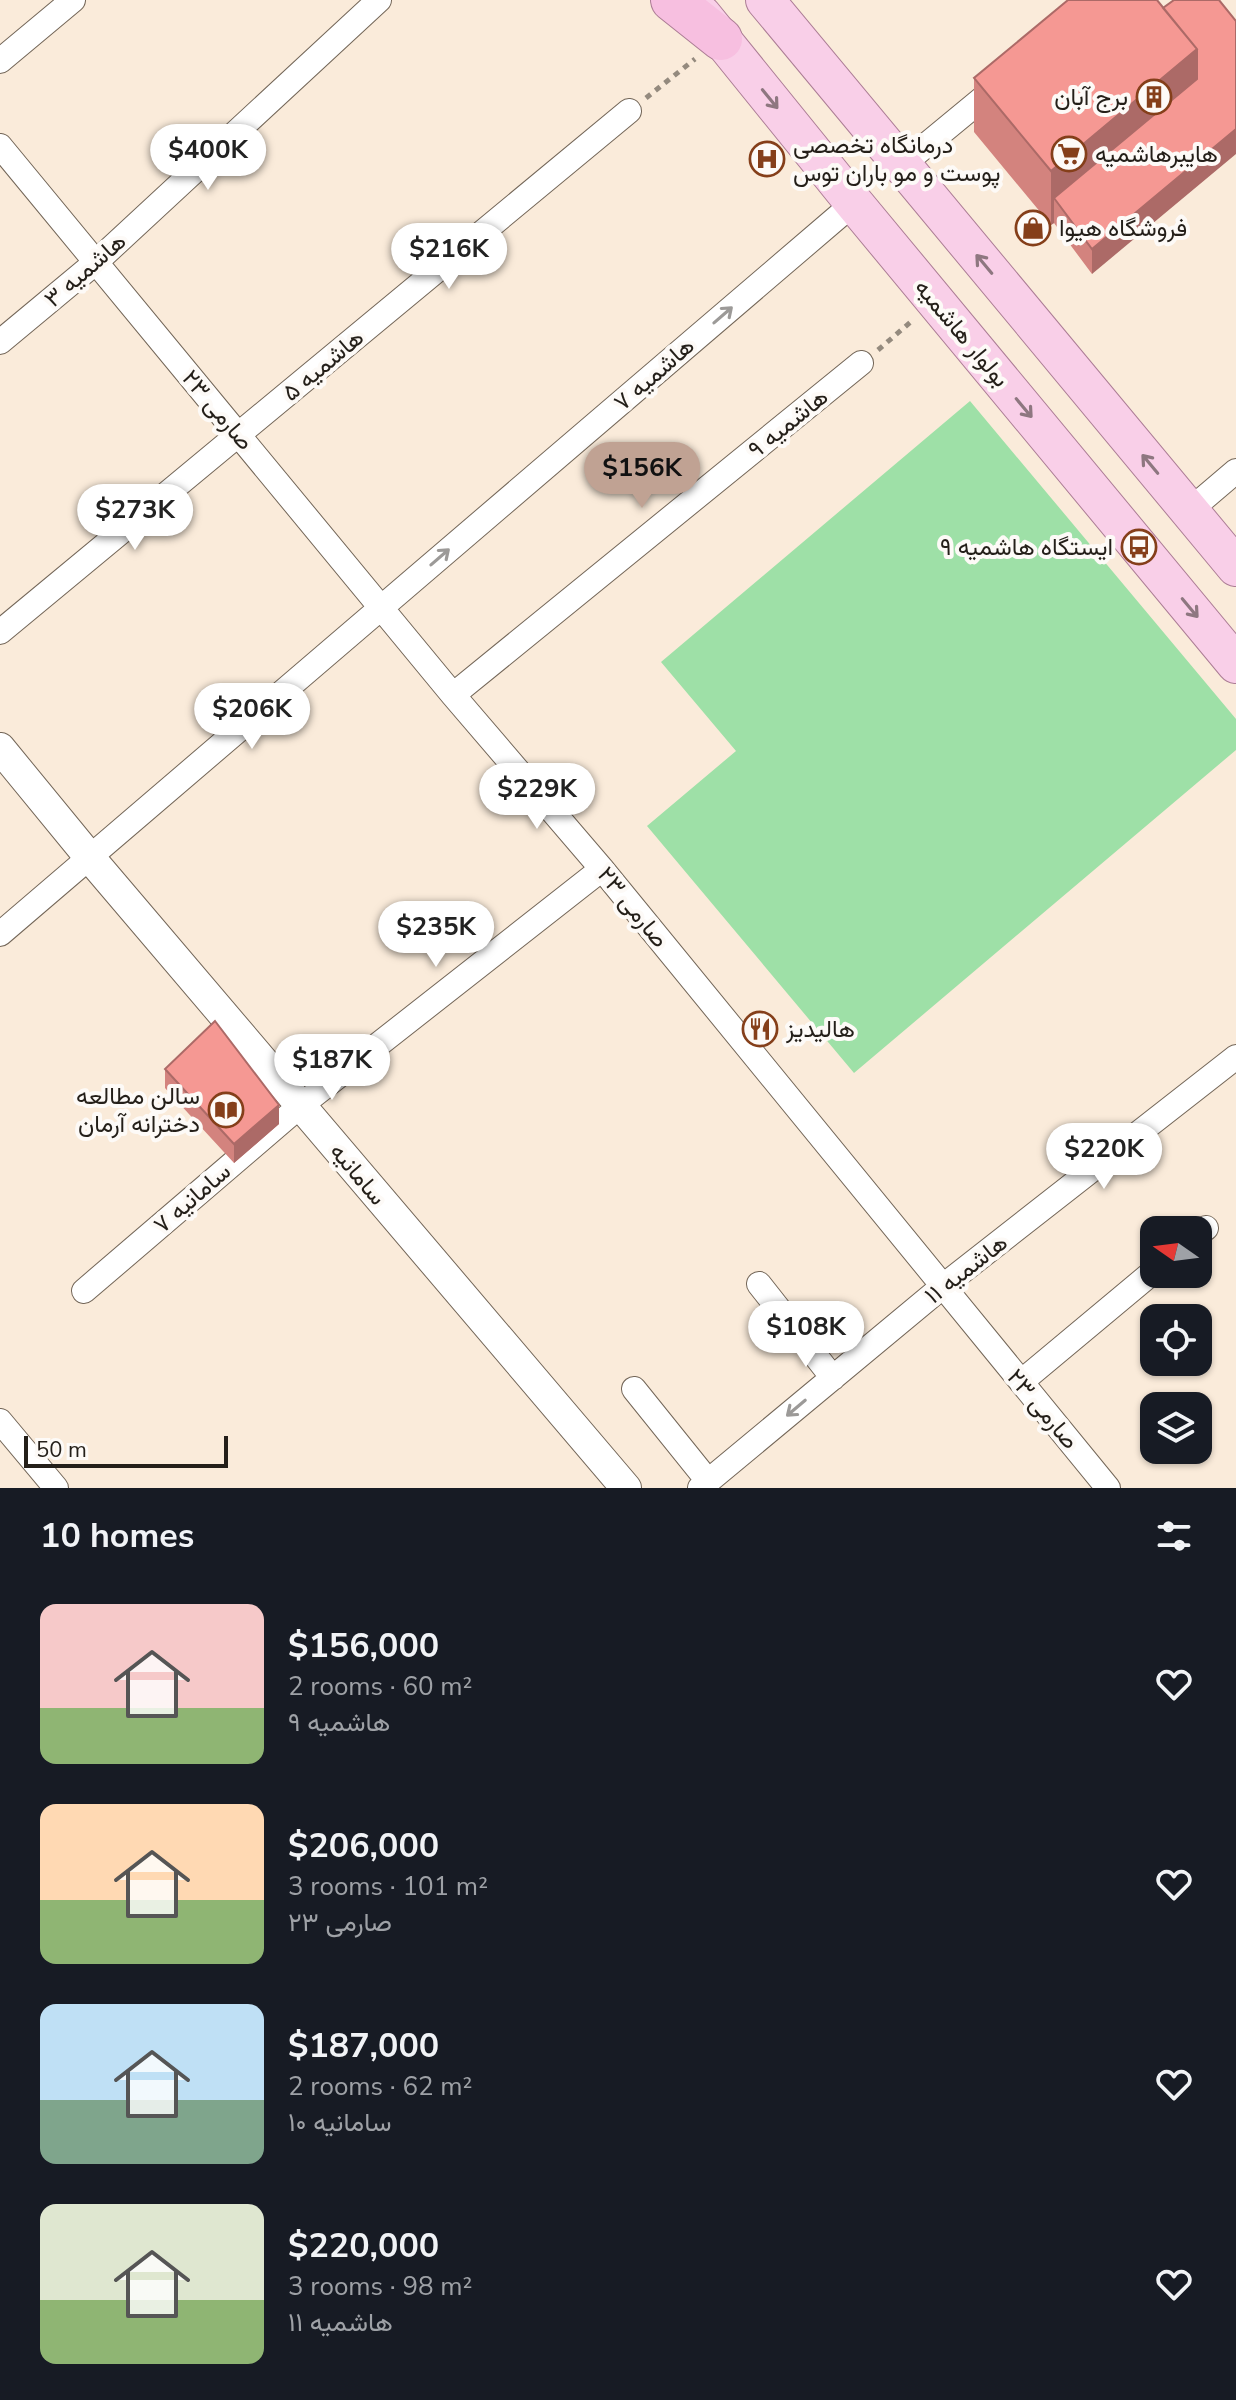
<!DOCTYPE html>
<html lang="en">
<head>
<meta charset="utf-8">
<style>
	body { margin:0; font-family:"Nunito Sans",Vazirmatn,sans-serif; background:#242831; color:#f1f3f6; height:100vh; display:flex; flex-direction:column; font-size:30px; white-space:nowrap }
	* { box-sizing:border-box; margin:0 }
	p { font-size:26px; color:#9ea1a6 }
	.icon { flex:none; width:44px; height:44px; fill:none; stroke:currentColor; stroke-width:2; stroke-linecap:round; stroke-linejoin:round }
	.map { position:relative; height:1488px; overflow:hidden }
	.side { display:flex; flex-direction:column; background:#171b24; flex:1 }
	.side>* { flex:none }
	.needle { width:52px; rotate:284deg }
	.buttons { position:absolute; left:1140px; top:1216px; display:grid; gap:16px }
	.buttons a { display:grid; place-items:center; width:72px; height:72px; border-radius:16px; background:#171b24; box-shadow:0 2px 6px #0004; font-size:40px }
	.scale { position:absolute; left:24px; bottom:20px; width:204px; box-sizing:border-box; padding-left:8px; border:4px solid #241f19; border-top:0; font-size:22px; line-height:28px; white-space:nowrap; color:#241f19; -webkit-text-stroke:6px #fdfaf7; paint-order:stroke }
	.price { position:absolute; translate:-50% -68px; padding:0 18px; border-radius:28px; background:#fff; color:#222; font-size:26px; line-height:52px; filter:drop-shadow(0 2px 4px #0008) }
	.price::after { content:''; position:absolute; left:50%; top:48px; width:24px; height:18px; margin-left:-12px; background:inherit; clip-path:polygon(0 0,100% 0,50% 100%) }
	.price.current { background:#c0a293; color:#111 }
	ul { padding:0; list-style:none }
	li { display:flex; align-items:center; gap:24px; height:200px; padding:0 40px }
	li span { display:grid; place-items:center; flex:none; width:224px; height:160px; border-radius:16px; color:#555 }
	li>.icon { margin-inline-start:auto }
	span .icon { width:96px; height:96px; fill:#fffc; stroke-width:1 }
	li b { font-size:34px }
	h2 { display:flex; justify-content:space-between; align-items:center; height:96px; padding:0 40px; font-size:34px }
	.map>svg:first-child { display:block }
	.green { fill:#9ee0a7 }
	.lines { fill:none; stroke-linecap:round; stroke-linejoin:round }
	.minor-casing { stroke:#736658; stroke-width:26 }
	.tertiary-casing { stroke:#736658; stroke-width:32 }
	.primary-casing { stroke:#ac7d95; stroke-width:40 }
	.trunk-casing { stroke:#ac7d95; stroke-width:44 }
	.path { stroke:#948a7e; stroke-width:5; stroke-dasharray:6 6; stroke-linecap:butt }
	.minor { stroke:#fff; stroke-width:24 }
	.tertiary { stroke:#fff; stroke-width:30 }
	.primary { stroke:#f9cfe8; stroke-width:38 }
	.trunk { stroke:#f7bfe0; stroke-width:42 }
	.wall { fill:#d3837e }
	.shaded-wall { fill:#ac6a67 }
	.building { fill:#f59893; stroke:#ac6a67; stroke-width:2 }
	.oneway { stroke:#8e7780 }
	.oneway2 { stroke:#9c9a98 }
	.labels { text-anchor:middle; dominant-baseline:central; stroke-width:8; stroke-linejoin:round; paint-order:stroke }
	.poi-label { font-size:24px; fill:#241f19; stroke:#fdfaf7; text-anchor:start }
	.street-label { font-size:24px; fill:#241f19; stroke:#fdfaf7 }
</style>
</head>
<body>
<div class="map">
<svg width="1236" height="1488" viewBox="0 0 1236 1488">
	<rect width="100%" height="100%" fill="#faebda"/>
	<path class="green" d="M970 401 1236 719V750L854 1073 647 826 736 751 661 662Z"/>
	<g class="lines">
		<g class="minor-casing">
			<path id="minor" d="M0 61 73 0
				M0 146 453 695 602 869 1108 1488
				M902 165 999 85
				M0 342 95 263 379 0
				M1189 511 1236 471
				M0 632 629 111
				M453 695 861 363
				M0 934 854 203
				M1198 1234 1206 1228
				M759 1284 833 1378
				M84 1291 300 1106 602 869
				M1021 1382 1154 1271
				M634 1389 708 1481
				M0 1421 56 1488
				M700 1488 942 1287 1236 1057"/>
		</g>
		<g class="tertiary-casing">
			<path id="tertiary" d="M0 748 91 859 626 1488"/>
		</g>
		<g class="primary-casing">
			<path id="primary" d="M765 0 1236 567
				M702 15 854 203 1236 664"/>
		</g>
		<g class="trunk-casing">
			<path id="trunk" d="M672 0 721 39"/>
		</g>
		<path class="path" d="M646 98 695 59
			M878 350 913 320"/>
		<use href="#minor" class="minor"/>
		<use href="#tertiary" class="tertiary"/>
		<use href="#primary" class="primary"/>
		<use href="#trunk" class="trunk"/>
	</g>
	<path class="wall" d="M1157 0 1092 274 1054 223 1051 225 974 132V78Z
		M165 1069 279 1124 234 1163 165 1088Z"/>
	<path class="shaded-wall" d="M1197 49V104L1054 198V223L1051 225V171Z
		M1236 129V154L1092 274V249Z
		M279 1105V1124L234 1163V1144Z"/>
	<path class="building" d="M1068 0H1157L1197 49 1051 171 974 78Z
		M1174 0H1219L1236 21V129L1092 249 1054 198 1197 79V49L1163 8Z
		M215 1021 279 1105 234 1144 165 1069Z"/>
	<defs><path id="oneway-shaft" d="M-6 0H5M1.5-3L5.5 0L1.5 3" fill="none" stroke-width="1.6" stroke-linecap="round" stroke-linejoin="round" transform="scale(2)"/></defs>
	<g class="oneway">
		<use href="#oneway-shaft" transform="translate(770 99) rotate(51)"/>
		<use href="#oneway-shaft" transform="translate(984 264) rotate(-130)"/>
		<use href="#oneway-shaft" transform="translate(1024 408) rotate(50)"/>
		<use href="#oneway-shaft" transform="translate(1150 464) rotate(-130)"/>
		<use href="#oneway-shaft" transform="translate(1190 608) rotate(50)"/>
	</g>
	<g class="oneway2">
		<use href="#oneway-shaft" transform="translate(723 315) rotate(-41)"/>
		<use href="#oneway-shaft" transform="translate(440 557) rotate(-41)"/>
		<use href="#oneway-shaft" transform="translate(796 1408) rotate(140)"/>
	</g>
	<defs>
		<g id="building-ring" transform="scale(1.8)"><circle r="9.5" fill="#fdfaf7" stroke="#853f1a" stroke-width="1.5"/><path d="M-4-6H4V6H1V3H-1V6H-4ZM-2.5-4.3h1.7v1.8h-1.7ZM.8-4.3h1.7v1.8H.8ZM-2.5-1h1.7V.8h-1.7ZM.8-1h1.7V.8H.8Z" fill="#853f1a"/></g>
		<g id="supermarket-ring" transform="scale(1.8)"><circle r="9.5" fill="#fdfaf7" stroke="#853f1a" stroke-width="1.5"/><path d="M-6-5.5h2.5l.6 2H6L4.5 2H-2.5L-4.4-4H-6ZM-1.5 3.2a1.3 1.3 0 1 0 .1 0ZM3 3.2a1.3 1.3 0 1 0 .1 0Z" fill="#853f1a"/></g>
		<g id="hospital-ring" transform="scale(1.8)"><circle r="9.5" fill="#fdfaf7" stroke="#853f1a" stroke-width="1.5"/><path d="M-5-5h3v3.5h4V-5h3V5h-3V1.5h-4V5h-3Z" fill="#853f1a"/></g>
		<g id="shop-ring" transform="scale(1.8)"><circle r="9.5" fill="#fdfaf7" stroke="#853f1a" stroke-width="1.5"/><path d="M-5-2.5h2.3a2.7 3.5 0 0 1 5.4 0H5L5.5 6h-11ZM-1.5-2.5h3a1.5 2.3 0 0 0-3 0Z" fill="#853f1a"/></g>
		<g id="bus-ring" transform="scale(1.8)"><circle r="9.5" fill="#fdfaf7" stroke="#853f1a" stroke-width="1.5"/><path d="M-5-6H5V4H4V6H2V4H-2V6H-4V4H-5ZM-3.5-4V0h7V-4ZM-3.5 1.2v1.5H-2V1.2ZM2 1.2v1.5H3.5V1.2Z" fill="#853f1a"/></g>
		<g id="restaurant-ring" transform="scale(1.8)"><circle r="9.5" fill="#fdfaf7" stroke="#853f1a" stroke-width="1.5"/><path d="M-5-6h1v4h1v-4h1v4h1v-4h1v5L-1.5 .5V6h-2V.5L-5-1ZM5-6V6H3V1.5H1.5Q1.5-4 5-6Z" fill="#853f1a"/></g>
		<g id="library-ring" transform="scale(1.8)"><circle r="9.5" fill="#fdfaf7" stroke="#853f1a" stroke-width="1.5"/><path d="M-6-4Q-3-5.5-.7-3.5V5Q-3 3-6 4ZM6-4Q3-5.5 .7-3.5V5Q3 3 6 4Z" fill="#853f1a"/></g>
	</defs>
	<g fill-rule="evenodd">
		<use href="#building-ring" x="1154" y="97"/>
		<use href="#supermarket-ring" x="1069" y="154"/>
		<use href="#hospital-ring" x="767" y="159"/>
		<use href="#shop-ring" x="1033" y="228"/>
		<use href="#bus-ring" x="1139" y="547"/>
		<use href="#restaurant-ring" x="760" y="1029"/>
		<use href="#library-ring" x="226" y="1110"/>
	</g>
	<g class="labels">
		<g class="poi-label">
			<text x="1128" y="97" text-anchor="end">برج آبان</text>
			<text x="793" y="145">درمانگاه تخصصی<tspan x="793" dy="28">پوست و مو باران توس</tspan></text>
			<text x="1095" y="154">هایبرهاشمیه</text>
			<text x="1059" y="228">فروشگاه هیوا</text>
			<text x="1113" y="547" text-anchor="end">ایستگاه هاشمیه ۹</text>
			<text x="786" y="1029">هالیدیز</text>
			<text x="200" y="1096" text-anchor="end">سالن مطالعه<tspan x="200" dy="28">دخترانه آرمان</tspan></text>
		</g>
		<g class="street-label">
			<text transform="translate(85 270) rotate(-41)">هاشمیه ۳</text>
			<text transform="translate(962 333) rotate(50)">بولوار هاشمیه</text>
			<text transform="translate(323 365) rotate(-40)">هاشمیه ۵</text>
			<text transform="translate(654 374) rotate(-41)">هاشمیه ۷</text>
			<text transform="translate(218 410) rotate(50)">صارمی ۲۳</text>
			<text transform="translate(788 423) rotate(-39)">هاشمیه ۹</text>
			<text transform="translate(633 907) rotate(51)">صارمی ۲۳</text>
			<text transform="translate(358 1174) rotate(50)">سامانیه</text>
			<text transform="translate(192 1198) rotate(-41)">سامانیه ۷</text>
			<text transform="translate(966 1269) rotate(-38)">هاشمیه ۱۱</text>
			<text transform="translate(1043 1409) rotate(50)">صارمی ۲۳</text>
		</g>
	</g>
</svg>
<div class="buttons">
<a><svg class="needle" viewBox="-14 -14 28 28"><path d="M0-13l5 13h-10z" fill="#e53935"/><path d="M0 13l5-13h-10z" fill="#9ea1a6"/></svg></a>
<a><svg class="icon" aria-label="locate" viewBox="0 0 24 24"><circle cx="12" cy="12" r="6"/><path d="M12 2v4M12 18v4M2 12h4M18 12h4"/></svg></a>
<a><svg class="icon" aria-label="layers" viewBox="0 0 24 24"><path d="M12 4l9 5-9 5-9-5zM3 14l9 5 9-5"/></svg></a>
</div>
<div class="scale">50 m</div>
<b class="price" style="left:208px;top:192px">$400K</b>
<b class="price" style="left:449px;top:291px">$216K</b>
<b class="price current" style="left:642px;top:510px">$156K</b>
<b class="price" style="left:135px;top:552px">$273K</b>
<b class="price" style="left:252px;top:751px">$206K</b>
<b class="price" style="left:537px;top:831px">$229K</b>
<b class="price" style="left:436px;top:969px">$235K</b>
<b class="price" style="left:332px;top:1102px">$187K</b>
<b class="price" style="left:1104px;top:1191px">$220K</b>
<b class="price" style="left:806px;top:1369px">$108K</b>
</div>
<section class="side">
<h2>10 homes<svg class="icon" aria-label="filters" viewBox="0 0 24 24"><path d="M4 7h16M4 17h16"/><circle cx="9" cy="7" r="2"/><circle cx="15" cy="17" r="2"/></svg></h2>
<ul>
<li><span style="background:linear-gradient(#f6c9c9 65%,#8fb573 0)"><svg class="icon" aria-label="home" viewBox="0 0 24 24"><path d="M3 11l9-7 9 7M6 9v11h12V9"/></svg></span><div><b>$156,000</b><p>2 rooms · 60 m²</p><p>هاشمیه ۹</p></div><svg class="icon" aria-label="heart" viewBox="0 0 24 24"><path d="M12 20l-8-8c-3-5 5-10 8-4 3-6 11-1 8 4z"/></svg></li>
<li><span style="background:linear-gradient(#ffd9b3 60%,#8fb573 0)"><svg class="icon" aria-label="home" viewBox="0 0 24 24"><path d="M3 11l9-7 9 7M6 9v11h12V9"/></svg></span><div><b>$206,000</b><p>3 rooms · 101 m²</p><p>صارمی ۲۳</p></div><svg class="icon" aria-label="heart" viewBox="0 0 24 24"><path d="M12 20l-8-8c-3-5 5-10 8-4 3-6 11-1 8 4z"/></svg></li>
<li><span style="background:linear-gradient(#bfe0f5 60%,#7fa58c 0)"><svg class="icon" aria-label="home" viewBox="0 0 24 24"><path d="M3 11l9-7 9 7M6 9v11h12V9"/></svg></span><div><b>$187,000</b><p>2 rooms · 62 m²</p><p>سامانیه ۱۰</p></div><svg class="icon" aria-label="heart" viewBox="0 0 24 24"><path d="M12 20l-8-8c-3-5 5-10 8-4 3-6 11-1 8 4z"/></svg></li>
<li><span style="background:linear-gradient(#dfe7d0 60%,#8fb573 0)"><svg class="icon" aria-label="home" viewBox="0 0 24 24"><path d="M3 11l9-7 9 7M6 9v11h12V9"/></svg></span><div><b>$220,000</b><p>3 rooms · 98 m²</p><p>هاشمیه ۱۱</p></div><svg class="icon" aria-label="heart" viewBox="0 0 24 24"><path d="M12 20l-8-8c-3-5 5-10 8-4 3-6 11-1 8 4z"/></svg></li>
</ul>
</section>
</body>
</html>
